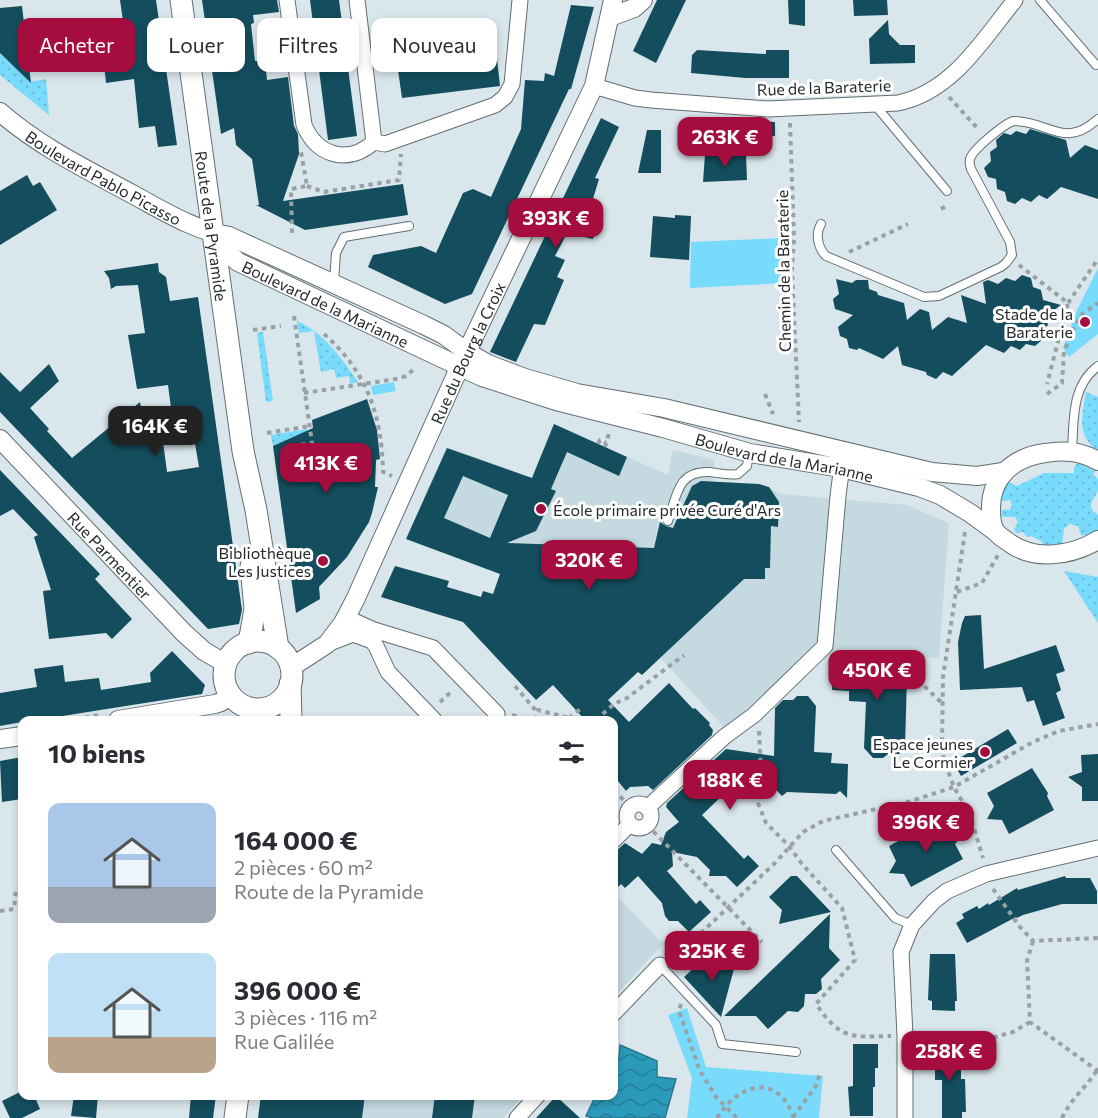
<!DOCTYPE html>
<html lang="fr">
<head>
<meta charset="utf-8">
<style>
	body { margin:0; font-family:Commissioner,sans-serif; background:#f2f2f3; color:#2b2b33; height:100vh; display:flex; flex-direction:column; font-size:22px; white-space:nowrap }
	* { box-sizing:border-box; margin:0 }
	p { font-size:20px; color:#7c7c81 }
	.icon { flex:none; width:33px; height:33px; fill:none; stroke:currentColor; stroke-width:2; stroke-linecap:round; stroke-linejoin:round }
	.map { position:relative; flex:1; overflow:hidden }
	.side { position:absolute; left:18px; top:716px; width:600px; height:384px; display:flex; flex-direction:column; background:#fff; border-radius:12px; box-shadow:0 3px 9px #0003 }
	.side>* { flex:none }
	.top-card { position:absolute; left:18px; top:18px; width:600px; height:54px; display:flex; gap:12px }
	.price { position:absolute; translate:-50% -51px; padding:0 14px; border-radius:12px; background:#a60d3f; color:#fff; font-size:20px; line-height:39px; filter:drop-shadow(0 2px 3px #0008) }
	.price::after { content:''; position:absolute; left:50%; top:36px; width:18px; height:14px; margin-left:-9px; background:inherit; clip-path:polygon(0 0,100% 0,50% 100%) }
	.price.active { background:#222; color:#fff }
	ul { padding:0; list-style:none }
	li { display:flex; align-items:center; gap:18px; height:150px; padding:0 30px }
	li span { display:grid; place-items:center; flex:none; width:168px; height:120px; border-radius:12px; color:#555 }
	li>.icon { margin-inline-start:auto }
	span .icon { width:72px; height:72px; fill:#fffc; stroke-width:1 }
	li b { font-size:26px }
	h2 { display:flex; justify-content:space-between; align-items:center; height:72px; padding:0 30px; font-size:26px }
	.tag { padding:0 21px; border-radius:12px; background:#fff; box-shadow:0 3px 9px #0003; font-size:21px; line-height:54px }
	.tag.active { background:#a60d3f; color:#fff }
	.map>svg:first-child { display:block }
	.built { fill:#c4d9e0 }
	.grass { fill:url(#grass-dots) }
	.green { fill:#78dbfc }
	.water { fill:url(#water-waves); stroke:#29788f; stroke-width:1.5 }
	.building { fill:#144e5e; fill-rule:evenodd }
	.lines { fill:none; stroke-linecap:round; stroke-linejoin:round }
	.service-casing { stroke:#626e72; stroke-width:10 }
	.minor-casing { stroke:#626e72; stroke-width:17 }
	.tertiary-casing { stroke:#626e72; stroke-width:20 }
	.secondary-casing { stroke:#626e72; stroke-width:23 }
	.path { stroke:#98a2a6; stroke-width:4; stroke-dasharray:4.5 4.5; stroke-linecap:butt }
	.service { stroke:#fff; stroke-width:8 }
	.minor { stroke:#fff; stroke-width:15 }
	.tertiary { stroke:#fff; stroke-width:18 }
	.secondary { stroke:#fff; stroke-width:21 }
	.poi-dot { fill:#a60d3f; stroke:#fff; stroke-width:2 }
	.labels { text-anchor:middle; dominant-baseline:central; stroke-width:6; stroke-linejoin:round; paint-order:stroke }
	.street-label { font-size:16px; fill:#252a2b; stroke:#fff }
	.poi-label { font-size:16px; fill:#252a2b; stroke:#fff; text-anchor:end }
</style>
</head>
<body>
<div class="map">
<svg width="1098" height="1118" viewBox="0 0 1098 1118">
	<defs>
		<pattern id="grass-dots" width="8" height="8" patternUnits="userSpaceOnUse" patternTransform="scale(1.5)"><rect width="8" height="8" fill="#78dbfc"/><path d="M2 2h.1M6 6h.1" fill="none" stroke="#68bcd8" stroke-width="1.8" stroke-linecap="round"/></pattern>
		<pattern id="water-waves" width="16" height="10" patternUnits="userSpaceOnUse" patternTransform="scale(1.5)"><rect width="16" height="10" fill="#2b9aba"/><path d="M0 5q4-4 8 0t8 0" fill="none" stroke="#257e97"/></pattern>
	</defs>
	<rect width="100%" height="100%" fill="#d9e6eb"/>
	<path class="built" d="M554 424 668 475 673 450 715 460 713 482 759 484 769 487 779 494 907 505 949 523 939 658 825 655 735 739 657 654 668 644 489 569 406 539 446 448 473 456 531 478Z
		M614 893 663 944 614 997Z
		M341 1095H524L503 1118H337Z"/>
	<path class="grass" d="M0 53 30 82 46 79 49 115 0 75Z
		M297 321C325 334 341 357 358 382L350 384 349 376 336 378 334 369 321 372 314 331 299 333Z
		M263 332 273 401 266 402 257 333Z
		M1086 392 1098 397V451C1076 436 1082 415 1086 392Z
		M307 429 306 437 297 435 273 446 271 435Z
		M1078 462 1095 471 1093 474 1098 479C1098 482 1098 486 1098 489 1096 500 1083 504 1098 515V531L1091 535H1081L1078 526 1069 524 1064 529 1062 546 1046 548 1041 541 1031 536 1027 537 1023 532 1016 533 1014 529 1018 523 1015 517H1004L1001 515 1002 510H1010L1012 505 1010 500 999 501 1002 491 1008 482 1017 486 1044 473H1074V468Z
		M1064 571 1098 577V623Z"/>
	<path class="green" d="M784 238 786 283 690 288 691 242Z
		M1098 268V334L1069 357 1063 348 1077 310Z
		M394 382 396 391 373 395 371 386Z
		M687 1008 706 1067 823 1076 819 1118H687L692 1078 668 1015Z"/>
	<path class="water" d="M620 1045 657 1061V1077L676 1079 665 1118H593L586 1116 596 1095H614V1064L619 1057Z"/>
	<path class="building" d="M120 0H156L177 145 158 147 155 126 139 128 134 79 106 83 102 44 126 42Z
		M202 0H277L279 12 253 15 254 23 251 24 255 61 265 60 267 80 288 77 294 126 298 134 299 154 283 201 403 184 408 215 305 230 256 205H259L252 159 236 145 234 128 221 134Z
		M310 0H339L357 136 328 140Z
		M657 0H686L656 63 633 51Z
		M788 0H805V26L789 24Z
		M853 0H887L888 15 854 16Z
		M571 5 594 7 571 89H569L472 294 445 304 368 267 373 255 421 246 436 253 463 193 473 189 491 197 521 129 525 80 544 81 545 73 554 76Z
		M22 6 31 83 0 53V8Z
		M888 20 889 34 900 45H915V63L870 64 869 39Z
		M697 50 766 54V50H789V78H745L691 73 692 55Z
		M497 58 500 86 402 98 398 70Z
		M601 118 619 127 595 178 599 179 589 212 603 215 599 231 595 230 593 239 567 233 555 256 565 260 557 277 564 280 545 325 534 324 516 362 490 352Z
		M757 121 775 122V136L758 137Z
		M1030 129 1066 140 1070 158 1085 145 1098 150V199L1061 187 1047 199 1039 195 1031 202 1022 198 1015 204 1007 201 1005 192 997 189 996 179 988 177 984 168 991 161 990 152 997 147 996 140 1004 133 1011 135 1016 131 1026 134Z
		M647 130H661V173H638Z
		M705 154H746L747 180 703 182Z
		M27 175 33 186 40 182 57 210 0 245V191Z
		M675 215 691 216 689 260 650 257 653 216 675 218Z
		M158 263 159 272 166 277 170 301 198 297 242 610 239 624 208 629 0 412V372L20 392 49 364 59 381 30 408 49 429 47 431 72 458 140 402 144 427 173 423 168 385 137 389 128 335 145 333 138 285 116 286 111 289 109 278 104 271ZM194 438 199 467 167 472 163 442Z
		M1022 275 1031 278 1033 287 1041 290 1043 300 1061 305 1046 316 1048 325 1041 331 1042 340 1035 346 1026 344 1020 350 1011 346 1004 353 986 345 952 376 943 372 936 379 927 375 926 372 902 365 898 346 883 359 859 348 857 350 849 348 847 339 840 336 838 327 853 315 835 309 833 299 839 294 836 279 852 283 856 280H868L869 289 877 292 878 295 904 303 907 320 920 309 929 312 932 330 948 317 967 323 961 295 986 304 983 282 988 280 998 284 1006 278 1015 281Z
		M367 399 377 430 380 459 376 460 375 487H378L372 513 369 522 347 557 319 587 320 599 296 613 273 446 313 428 312 420Z
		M554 424 627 457 619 476 567 452 551 489 556 491 536 531 507 543 654 548 660 522 666 526 673 528 692 486 701 481 759 484 769 487 779 502 778 527 771 526 770 568H765V579H744L642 675 638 672 608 700 629 722 669 683 693 709 695 708 710 723 709 725 713 730 712 735 653 790 648 786 630 787 626 791 614 776V720H585L553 685 536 700 463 622 381 597 395 566 449 581 447 587 481 597 483 591 493 594 500 574 406 539 447 448 532 478ZM463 476 508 495 490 538 444 518Z
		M0 470 100 574 95 579 132 619 112 639 106 633 49 639 43 591 51 590 34 537 38 535 13 509 0 516Z
		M981 615 984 669 1056 645 1065 671 1056 674 1061 690 1056 693 1065 718 1043 726 1034 700 1027 702 1022 687 960 690 958 642 962 623 965 616Z
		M172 651 205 685 202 694 37 720H22V722L0 726V693L37 687 34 669 63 665 65 682 99 678 101 690 151 682 150 673Z
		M898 658 911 672 907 676 905 748 899 754H888L883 758H873L864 748 866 702 849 701V691L832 690 833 660 893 662Z
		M797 696H808L816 706 814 752 832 753 831 763 848 764 847 798 840 791 836 794 787 792 782 796 753 766 702 815 744 859 748 855 759 866 737 887 726 876H709L710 870 697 857 672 852 673 866 667 871 696 904 700 900 711 912 689 932 678 921H669L665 916 662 903 638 876 625 888 621 884 614 891V853L625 843 642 854 652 843 661 845 666 832 679 822 666 807 667 803 726 749 774 756 775 708 783 700H793Z
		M1008 729 1017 743 961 776 953 762Z
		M1098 754V801H1082V787L1068 777 1082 772 1081 755Z
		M22 757V799L2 802 0 761Z
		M1032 768 1048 793 1047 796 1054 810 1009 834 1002 820 987 819 994 806 987 793Z
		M941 818 948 831 964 834 955 844 963 859 911 887 904 874 889 873 896 861 889 846Z
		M791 876H797L831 912 779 924 782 910 769 897Z
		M1065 876 1066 878H1090L1097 891V904H1062L1023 915 1017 918 1016 917 967 943 956 923 964 918 962 914 977 906 979 909 988 903 989 905 1017 888 1018 890Z
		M830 914 829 948 840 960 821 979 822 989 816 994H805L804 1006 798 1012 788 1011 768 1029 756 1016H724Z
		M709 954 722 968 735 965 721 1017 684 977Z
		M930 954H955L957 1001H955V1011L932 1010V1001L928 1000Z
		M853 1044H878V1068H875V1087H873V1116H850L848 1087 853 1086Z
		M930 1045H949V1053H955V1070H961V1079H965L966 1112H962V1118H942V1080H935V1070H931Z
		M22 1091V1095H34L40 1109 22 1118H10L2 1101Z
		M74 1095H98L96 1118 71 1116Z
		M191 1095H216L213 1118H189Z
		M261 1095H365L362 1118H258Z
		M435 1095H475L472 1118H432Z
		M556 1096 580 1118H536Z"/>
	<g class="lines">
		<g class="service-casing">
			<path id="service" d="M1040 0 1096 65
				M875 105 947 191
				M821 224C815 234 818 248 826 256L924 297 939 296 1001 267 1006 263 1012 255 1010 242 971 169C970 165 969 163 970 159 973 149 1003 125 1013 121 1050 121 1063 150 1098 119
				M334 282 336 253 344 237 409 226
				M1072 451C1074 420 1071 386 1098 366
				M668 521C677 496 677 470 710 472 719 473 729 476 738 474L747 466 749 454
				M836 850 895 918 912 925
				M660 965 716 1025 722 1044 796 1052"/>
		</g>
		<g class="minor-casing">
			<path id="minor" d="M287 0 304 125C317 156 348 165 374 142
				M357 0 374 142 385 144 495 105 505 97 512 84 520 0
				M594 86 635 98 651 100 768 109 898 103C952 92 982 41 1015 0
				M345 617 374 630 433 648 497 714 496 720
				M327 644 353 634 372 641 376 646 388 672 434 720
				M627 816a12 12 0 1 1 24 0a12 12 0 1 1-24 0Z
				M647 808 724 737 754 715 825 646 838 496 843 457
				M614 840 630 824
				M614 1013 660 965
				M517 1118 538 1095
				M905 1118V1036L901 952 912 925 934 901 947 891 986 874 1098 848"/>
		</g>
		<g class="tertiary-casing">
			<g id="tertiary">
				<path d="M610 17 634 8 643 0"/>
				<path id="s1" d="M0 112C40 147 86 169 132 194 162 210 195 231 229 236L424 325 444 335 467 352 488 364 525 378 577 393 664 408 932 472 977 476 1003 472"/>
				<path id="s2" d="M214 234 226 251 238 262 482 377 556 401 663 428 750 453 841 468 919 487 940 495 970 513 996 532"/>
				<path id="s3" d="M0 439 184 633 204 651 226 664"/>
				<path d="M1098 461C1080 451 1065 450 1045 453 1014 457 990 477 991 510 991 517 992 527 996 532 999 536 1004 539 1007 541 1033 562 1071 556 1098 540"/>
				<path id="s4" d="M290 668 327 644 343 623 355 600 460 366 594 86 613 0"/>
				<path d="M118 720 215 704 221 702 230 695"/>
				<path d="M0 739 22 736"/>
			</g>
		</g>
		<g class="secondary-casing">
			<g id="secondary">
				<path id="s5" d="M181 0 243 451 256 510 278 648"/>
				<circle cx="258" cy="675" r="34"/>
				<path d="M249 643 255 609 251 566"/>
				<path d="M290 684 291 720"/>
				<path d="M235 1118 238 1095"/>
			</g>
		</g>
		<path class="path" d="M949 97 979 130
			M790 123 794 238 792 271 799 422
			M307 186 324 192 399 180 401 154
			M941 209 948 205
			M292 233 291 189 307 186 301 152
			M849 252 908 224
			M1019 265 1068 303 1047 384
			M1068 303 1098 259
			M294 316 312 443 299 445
			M253 330 281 326
			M324 334C367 372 382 415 383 472L392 476
			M304 393 396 379 406 376 413 370
			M765 394 773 414
			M1047 394 1062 383 1064 352 1072 332 1081 315 1098 303
			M267 433 310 426
			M598 444 600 440 606 443
			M605 447 609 433
			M965 532 943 677 942 746 944 761 954 787 970 815 983 858
			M957 592 982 583 998 555
			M918 680 942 703
			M515 686 537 712
			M440 702 452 691
			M512 715 529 720
			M569 718 583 707
			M67 720 101 715
			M535 720 538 710 569 718 568 720
			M596 720 614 704 627 698 684 655
			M759 731 761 772 758 803 766 823 789 846 802 864 842 908 855 960 816 1004C841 1040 851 1037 891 1036
			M614 790 630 807
			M647 825 762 942
			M993 889 1020 927 1033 941 1098 938
			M0 911 14 909 16 889 22 888
			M1033 941 1027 961 1030 1022 1098 1071
			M670 952 699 935 775 863 803 832 823 821 908 802 954 787 1033 742 1059 731 1098 724
			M681 1004 679 1011 700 1071 716 1097 737 1118
			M921 1037H995L1013 1032 1030 1022
			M793 1117 816 1086 820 1073
			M717 1118C739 1083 778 1072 794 1118
			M1062 1118C1071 1099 1087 1086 1098 1069"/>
		<use href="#service" class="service"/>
		<use href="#minor" class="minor"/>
		<use href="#tertiary" class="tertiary"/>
		<use href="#secondary" class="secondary"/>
	</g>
	<g class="poi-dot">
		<circle cx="1085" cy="322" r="6"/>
		<circle cx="541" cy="509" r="6"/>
		<circle cx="323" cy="561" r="6"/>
		<circle cx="985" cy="752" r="6"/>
	</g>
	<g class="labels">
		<g class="street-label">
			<text transform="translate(824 87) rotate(-2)">Rue de la Baraterie</text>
			<text stroke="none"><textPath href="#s1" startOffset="123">Boulevard Pablo Picasso</textPath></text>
			<text stroke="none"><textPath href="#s5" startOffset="228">Route de la Pyramide</textPath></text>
			<text transform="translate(783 271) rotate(-91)">Chemin de la Baraterie</text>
			<text stroke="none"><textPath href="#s2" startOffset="134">Boulevard de la Marianne</textPath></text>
			<text stroke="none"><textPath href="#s4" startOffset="368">Rue du Bourg la Croix</textPath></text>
			<text stroke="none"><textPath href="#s2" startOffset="620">Boulevard de la Marianne</textPath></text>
			<text stroke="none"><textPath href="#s3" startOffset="160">Rue Parmentier</textPath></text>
		</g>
		<g class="poi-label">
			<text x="1073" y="313">Stade de la<tspan x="1073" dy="18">Baraterie</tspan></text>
			<text x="553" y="509" text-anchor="start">École primaire privée Curé d'Ars</text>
			<text x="311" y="552">Bibliothèque<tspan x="311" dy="18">Les Justices</tspan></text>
			<text x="973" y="743">Espace jeunes<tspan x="973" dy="18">Le Cormier</tspan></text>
		</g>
	</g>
</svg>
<b class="price" style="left:725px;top:168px">263K €</b>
<b class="price" style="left:556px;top:249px">393K €</b>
<b class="price active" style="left:155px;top:457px">164K €</b>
<b class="price" style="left:326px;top:494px">413K €</b>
<b class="price" style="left:589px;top:591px">320K €</b>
<b class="price" style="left:877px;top:701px">450K €</b>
<b class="price" style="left:730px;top:811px">188K €</b>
<b class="price" style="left:926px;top:853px">396K €</b>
<b class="price" style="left:712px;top:982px">325K €</b>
<b class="price" style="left:949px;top:1082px">258K €</b>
<div class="top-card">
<a class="tag active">Acheter</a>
<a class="tag">Louer</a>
<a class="tag">Filtres</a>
<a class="tag">Nouveau</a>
</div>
<section class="side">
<h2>10 biens<svg class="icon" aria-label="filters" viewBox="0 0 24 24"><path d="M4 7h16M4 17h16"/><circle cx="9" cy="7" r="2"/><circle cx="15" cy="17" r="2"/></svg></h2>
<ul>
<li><span style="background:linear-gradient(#a9c7e8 70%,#9aa5b1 0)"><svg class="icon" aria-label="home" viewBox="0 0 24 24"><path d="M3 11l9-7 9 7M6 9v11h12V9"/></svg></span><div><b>164 000 €</b><p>2 pièces · 60 m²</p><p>Route de la Pyramide</p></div></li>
<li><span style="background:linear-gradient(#bfe0f5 70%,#b9a48a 0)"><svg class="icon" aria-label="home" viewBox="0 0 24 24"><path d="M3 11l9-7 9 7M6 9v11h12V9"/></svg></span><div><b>396 000 €</b><p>3 pièces · 116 m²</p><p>Rue Galilée</p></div></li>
</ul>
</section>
</div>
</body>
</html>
